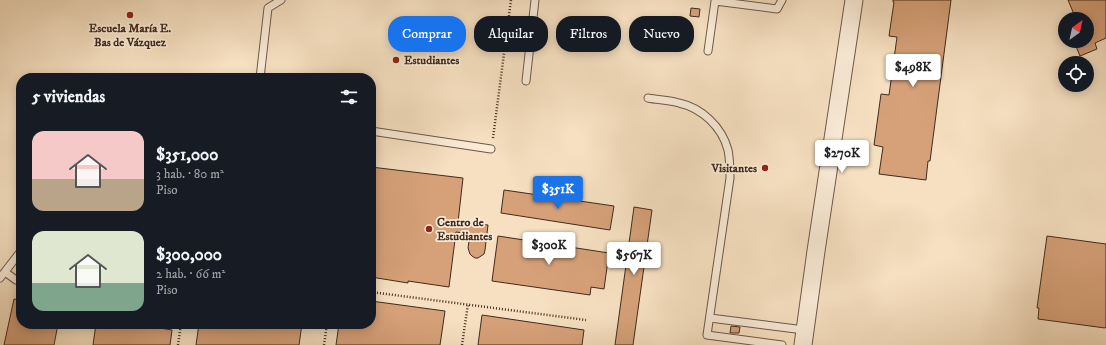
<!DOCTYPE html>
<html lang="es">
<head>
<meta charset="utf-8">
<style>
	body { margin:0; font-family:"IM FELL DW Pica",serif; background:#20242c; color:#f1f3f6; height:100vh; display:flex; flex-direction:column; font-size:15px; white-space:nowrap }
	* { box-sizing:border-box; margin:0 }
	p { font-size:13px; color:#9ea1a6 }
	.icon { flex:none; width:22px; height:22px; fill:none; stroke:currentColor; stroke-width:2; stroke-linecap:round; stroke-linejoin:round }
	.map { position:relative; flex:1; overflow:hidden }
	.panel { position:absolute; left:16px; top:73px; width:360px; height:256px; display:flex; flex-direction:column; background:#171b24; border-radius:16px; box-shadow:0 2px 10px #0003 }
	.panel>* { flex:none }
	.guide { position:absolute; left:388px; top:16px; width:380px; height:36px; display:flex; gap:8px }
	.needle { width:26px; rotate:33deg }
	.buttons { position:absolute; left:1058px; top:12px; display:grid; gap:8px }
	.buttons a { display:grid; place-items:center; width:36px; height:36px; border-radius:50%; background:#171b24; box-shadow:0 2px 10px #0003; font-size:20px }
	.price { position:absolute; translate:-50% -34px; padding:0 9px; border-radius:4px; background:#fff; color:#222; font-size:13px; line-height:26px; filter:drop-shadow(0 1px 2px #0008) }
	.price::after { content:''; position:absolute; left:50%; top:24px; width:12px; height:9px; margin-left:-6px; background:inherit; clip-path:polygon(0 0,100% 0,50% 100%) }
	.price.current { background:#1a73e8; color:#fff }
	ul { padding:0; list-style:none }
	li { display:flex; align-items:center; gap:12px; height:100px; padding:0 16px }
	li span { display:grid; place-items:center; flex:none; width:112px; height:80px; border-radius:12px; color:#555 }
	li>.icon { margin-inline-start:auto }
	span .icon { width:48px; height:48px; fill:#fffc; stroke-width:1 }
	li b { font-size:17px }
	h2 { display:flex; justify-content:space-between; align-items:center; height:48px; padding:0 16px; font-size:17px }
	.tag { padding:0 14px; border-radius:16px; background:#171b24; box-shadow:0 2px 10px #0003; font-size:14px; line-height:36px }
	.tag.current { background:#1a73e8; color:#fff }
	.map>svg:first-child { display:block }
	.building { fill:#d6a179; stroke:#402b1e }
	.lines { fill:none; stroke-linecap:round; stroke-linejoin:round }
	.service-casing { stroke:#6e5847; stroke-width:9 }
	.tertiary-casing { stroke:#6e5847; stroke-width:19 }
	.path { stroke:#402b1e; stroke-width:2.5; stroke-dasharray:1 2; stroke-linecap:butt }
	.service { stroke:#f9ebd7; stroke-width:7 }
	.tertiary { stroke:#f9ebd7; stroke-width:17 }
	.poi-dot { fill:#8f2418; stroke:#f9ebd7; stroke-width:1.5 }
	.labels { text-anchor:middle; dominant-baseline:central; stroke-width:3.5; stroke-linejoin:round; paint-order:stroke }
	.poi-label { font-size:12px; font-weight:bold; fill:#402b1e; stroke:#f9ebd7; text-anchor:start }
</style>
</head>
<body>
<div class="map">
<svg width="1106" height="345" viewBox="0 0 1106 345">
	<rect width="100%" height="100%" fill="#f6e0c1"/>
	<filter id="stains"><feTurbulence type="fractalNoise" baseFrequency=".005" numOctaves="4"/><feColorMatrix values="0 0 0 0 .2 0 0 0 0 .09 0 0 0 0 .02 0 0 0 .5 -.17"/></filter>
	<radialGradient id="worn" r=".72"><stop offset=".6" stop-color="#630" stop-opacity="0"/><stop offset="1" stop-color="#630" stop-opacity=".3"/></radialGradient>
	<path class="building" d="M893 0H951L930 161H928L926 180 879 174 883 147 874 145 881 94 889 95 897 37 889 36 894 2H893Z
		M1068 0H1106V38L1095 43 1097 49 1080 56 1075 44 1082 41H1087V19H1076Z
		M691 8 700 9 699 17 690 16Z
		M371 167 463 178 458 222 488 225 485 250 484 254 478 258H475L472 256 470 254 468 248 470 234 456 232 449 287 408 281V283L371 277Z
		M504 190 614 206 610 230 501 213Z
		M634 207 652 210 633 345H615Z
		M498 236 609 253 604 289 591 287 590 295 492 281Z
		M1047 236 1106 244V327L1105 328 1038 319 1039 308H1037Z
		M14 299 21 300V324H58L54 345H4Z
		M371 301 445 311 440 345H336L339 324H371Z
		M482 315 584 330 582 345H478Z
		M96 324H148V326L172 330 170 345H93Z
		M199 324H302L299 345H196Z
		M731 326 740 327 739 333H730Z"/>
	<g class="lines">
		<g class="service-casing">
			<path id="service" d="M708 51 715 1 777 9 782 0
				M260 78 268 8 281 0
				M526 81 535 0
				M648 98C658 100 669 100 679 103 702 108 722 127 728 150 730 160 730 169 730 178L707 335 782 345
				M371 131 491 149
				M5 272 16 280 21 281
				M0 278 21 251
				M710 318 804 330"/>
		</g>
		<g class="tertiary-casing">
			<path id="tertiary" d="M803 345 816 251 854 0"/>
		</g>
		<path class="path" d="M493 138 511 0
			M371 292 586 320
			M178 345 181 324
			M324 345 327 324
			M462 345 468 304"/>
		<use href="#service" class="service"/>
		<use href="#tertiary" class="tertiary"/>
	</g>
	<g class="poi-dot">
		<circle cx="130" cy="15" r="4"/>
		<circle cx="396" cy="60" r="4"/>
		<circle cx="765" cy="168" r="4"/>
		<circle cx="429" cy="229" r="4"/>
	</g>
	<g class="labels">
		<g class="poi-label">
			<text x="130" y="28" text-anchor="middle">Escuela María E.<tspan x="130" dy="14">Bas de Vázquez</tspan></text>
			<text x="404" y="60">Estudiantes</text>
			<text x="757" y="168" text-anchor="end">Visitantes</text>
			<text x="437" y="222">Centro de<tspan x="437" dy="14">Estudiantes</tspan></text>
		</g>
	</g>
	<rect width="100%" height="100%" filter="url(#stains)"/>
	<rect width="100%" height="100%" fill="url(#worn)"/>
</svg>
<div class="buttons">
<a><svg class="needle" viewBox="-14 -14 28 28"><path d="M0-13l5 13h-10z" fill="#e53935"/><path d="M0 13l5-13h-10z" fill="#9ea1a6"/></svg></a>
<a><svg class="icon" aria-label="locate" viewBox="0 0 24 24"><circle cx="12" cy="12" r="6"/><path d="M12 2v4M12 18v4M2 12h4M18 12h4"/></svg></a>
</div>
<b class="price" style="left:913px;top:88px">$498K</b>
<b class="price" style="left:842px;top:174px">$270K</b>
<b class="price current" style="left:558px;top:210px">$351K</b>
<b class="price" style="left:549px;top:266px">$300K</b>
<b class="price" style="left:634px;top:276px">$567K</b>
<div class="guide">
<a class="tag current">Comprar</a>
<a class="tag">Alquilar</a>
<a class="tag">Filtros</a>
<a class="tag">Nuevo</a>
</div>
<section class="panel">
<h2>5 viviendas<svg class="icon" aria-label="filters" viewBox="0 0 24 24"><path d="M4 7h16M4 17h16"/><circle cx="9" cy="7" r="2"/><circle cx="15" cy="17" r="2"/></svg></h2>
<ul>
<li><span style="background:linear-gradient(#f6c9c9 60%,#b9a48a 0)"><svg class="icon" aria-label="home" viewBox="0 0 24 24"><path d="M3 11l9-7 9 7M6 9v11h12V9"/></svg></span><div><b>$351,000</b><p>3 hab. · 80 m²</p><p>Piso</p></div></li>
<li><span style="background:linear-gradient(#dfe7d0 65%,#7fa58c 0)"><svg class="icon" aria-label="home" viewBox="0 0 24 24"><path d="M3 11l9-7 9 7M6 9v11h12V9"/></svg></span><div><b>$300,000</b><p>2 hab. · 66 m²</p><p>Piso</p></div></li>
</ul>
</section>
</div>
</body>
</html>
